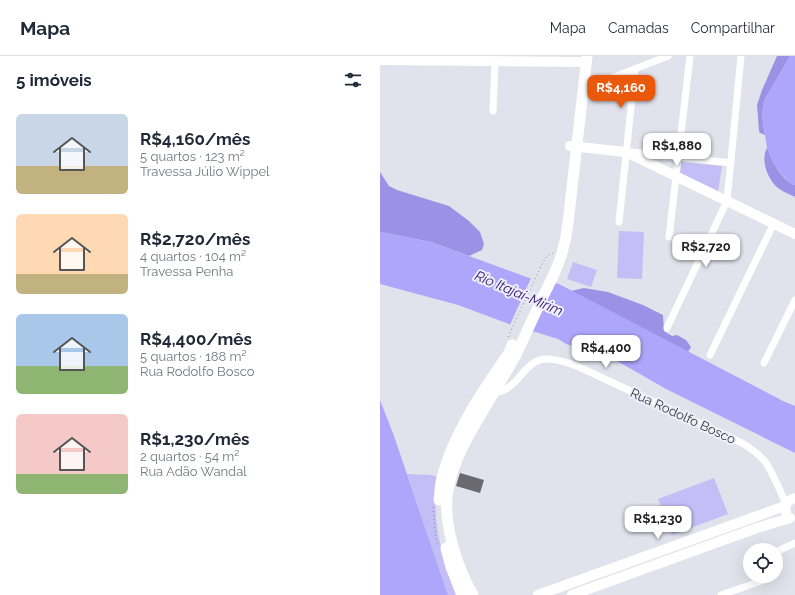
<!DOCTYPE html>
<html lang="pt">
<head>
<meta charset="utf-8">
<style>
	body { margin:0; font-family:Raleway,sans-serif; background:#f2f2f3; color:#1f2937; height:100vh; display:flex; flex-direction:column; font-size:15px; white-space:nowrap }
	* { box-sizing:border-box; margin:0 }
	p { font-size:13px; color:#747a83 }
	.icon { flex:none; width:22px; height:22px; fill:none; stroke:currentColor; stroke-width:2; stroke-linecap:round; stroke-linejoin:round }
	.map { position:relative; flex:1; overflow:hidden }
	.drawer { display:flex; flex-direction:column; background:#fff; width:380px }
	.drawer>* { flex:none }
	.tools { position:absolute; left:363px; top:487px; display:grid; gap:8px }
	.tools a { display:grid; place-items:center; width:40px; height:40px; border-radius:50%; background:#fff; box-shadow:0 4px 16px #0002; font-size:20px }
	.price { position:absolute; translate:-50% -34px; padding:0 9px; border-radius:8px; background:#fff; color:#222; font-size:13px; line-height:26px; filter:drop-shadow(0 1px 2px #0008) }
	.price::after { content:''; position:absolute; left:50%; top:24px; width:12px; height:9px; margin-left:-6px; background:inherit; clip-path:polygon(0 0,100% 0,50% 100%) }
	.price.selected { background:#ea580c; color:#fff }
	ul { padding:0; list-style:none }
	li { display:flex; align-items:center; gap:12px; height:100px; padding:0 16px }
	li span { display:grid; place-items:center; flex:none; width:112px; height:80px; border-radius:6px; color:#555 }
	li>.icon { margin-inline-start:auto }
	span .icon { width:48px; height:48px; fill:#fffc; stroke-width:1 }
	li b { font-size:17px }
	h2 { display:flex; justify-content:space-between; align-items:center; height:48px; padding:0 16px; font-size:17px }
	header { display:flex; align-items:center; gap:24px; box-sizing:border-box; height:56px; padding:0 20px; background:#fff; border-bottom:1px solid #e0e1e3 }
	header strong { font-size:19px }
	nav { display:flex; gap:22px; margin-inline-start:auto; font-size:14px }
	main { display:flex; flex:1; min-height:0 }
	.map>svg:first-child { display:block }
	.green { fill:#c3bff6 }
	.forest { fill:#9b92e5 }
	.water { fill:#aea6fb }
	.pier { fill:#e2e2ec }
	.building { fill:#6a6972 }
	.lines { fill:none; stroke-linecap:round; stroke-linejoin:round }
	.path { stroke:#8a8a91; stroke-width:1; stroke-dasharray:1 3; stroke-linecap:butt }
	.street { stroke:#fff; stroke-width:7 }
	.secondary { stroke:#fff; stroke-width:10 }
	.primary { stroke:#fff; stroke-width:11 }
	.labels { text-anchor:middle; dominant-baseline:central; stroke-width:4; stroke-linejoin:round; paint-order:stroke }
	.street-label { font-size:13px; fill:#3a3a3e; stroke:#efeff9 }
	.water-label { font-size:14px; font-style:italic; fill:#2e0e70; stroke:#efeff9 }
</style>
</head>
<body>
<header>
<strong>Mapa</strong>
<nav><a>Mapa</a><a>Camadas</a><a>Compartilhar</a></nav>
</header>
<main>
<section class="drawer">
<h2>5 imóveis<svg class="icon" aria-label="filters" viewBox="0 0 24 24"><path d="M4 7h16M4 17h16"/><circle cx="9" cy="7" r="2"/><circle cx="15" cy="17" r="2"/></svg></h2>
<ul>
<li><span style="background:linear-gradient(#c9d6e8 65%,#c2b280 0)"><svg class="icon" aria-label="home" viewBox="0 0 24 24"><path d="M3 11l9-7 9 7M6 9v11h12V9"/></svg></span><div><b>R$4,160/mês</b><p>5 quartos · 123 m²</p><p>Travessa Júlio Wippel</p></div></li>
<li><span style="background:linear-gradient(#ffd9b3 75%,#c2b280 0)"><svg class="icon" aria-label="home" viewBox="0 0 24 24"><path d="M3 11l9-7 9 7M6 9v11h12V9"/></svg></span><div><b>R$2,720/mês</b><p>4 quartos · 104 m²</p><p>Travessa Penha</p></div></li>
<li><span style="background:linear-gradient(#a9c7e8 65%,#8fb573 0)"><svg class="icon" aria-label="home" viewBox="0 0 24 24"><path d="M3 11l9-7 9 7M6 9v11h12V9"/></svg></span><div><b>R$4,400/mês</b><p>5 quartos · 188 m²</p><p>Rua Rodolfo Bosco</p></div></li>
<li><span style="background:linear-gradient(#f6c9c9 75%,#8fb573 0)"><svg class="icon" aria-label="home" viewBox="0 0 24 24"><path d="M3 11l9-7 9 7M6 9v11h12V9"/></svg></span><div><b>R$1,230/mês</b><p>2 quartos · 54 m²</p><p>Rua Adão Wandal</p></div></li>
</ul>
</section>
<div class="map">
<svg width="415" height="539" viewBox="0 0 415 539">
	<rect width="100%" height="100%" fill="#e2e2ec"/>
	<path class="green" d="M301 106 342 110 338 136 299 119Z
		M239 175 264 176 262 223 237 222Z
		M193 206 217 214 211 231 187 223Z
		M27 418 52 419 58 421C57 428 56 435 56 442 53 475 66 508 76 539H68Z
		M334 422 348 458 292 479 278 443Z"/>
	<path class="forest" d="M397 0H410L384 45 382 59 385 79 380 77 379 75 377 49 382 34Z
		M387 92C392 105 401 124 415 129V141C410 138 403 136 398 132 388 124 380 104 387 92Z
		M0 116 9 130 17 134 69 150 89 165 100 176 104 188 102 194 89 200 51 186 0 176Z
		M204 232 228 236 263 249 283 259 284 275 292 280 297 279 306 284 311 291 308 296 191 235Z"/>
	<path class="water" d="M410 0H415V129L411 128 401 118 393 107 387 92 382 59 384 45Z
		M0 176 51 186 149 222 179 228 405 346 415 350V397L286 333 232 302 186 288 178 283 129 268 78 249 0 228Z
		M0 344 14 380 68 539H0Z"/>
	<path class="pier" d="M152 220 175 226 151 277 129 271Z"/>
	<path class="building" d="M80 417 104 424 100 437 76 430Z"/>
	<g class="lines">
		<path class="path" d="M128 281 163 206 168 199 173 197
			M53 451 56 484 58 489"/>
		<path class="street" d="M203 33 288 0
			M113 55 115 5
			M252 96 351 107
			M239 166 255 13
			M289 181 310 0
			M287 272 347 145 361 0
			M330 299 394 167
			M384 307 415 244
			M114 337C123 336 128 332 135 326 141 319 147 311 155 306 167 299 185 306 197 310L362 387C372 393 382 400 388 410 395 422 400 435 406 448
			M396 496 415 487
			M341 539 384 524 390 520"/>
		<path class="secondary" d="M0 4 200 6
			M190 90 246 96 415 178
			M406 457C404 449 407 444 415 442
			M158 539 405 450
			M192 539 377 472 410 462"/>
		<path class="primary" d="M59 444C60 437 60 429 62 422 73 378 103 334 129 297L132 289
			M66 492 71 511 82 539
			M93 539C77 512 62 465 68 434 74 399 95 369 113 338 120 325 129 312 136 299 144 282 152 264 160 247 168 230 177 214 182 197 185 187 187 177 188 167L207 0"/>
	</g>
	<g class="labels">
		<g class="street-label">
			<text transform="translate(303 360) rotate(25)">Rua Rodolfo Bosco</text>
		</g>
		<g class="water-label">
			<text transform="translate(139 237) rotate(23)">Rio Itajaí-Mirim</text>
		</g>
	</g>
</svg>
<div class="tools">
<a><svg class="icon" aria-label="locate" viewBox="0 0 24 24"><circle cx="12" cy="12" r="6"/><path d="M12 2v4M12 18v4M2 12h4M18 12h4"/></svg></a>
</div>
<b class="price selected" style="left:241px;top:53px">R$4,160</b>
<b class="price" style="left:297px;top:111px">R$1,880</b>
<b class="price" style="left:326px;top:212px">R$2,720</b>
<b class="price" style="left:226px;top:313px">R$4,400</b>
<b class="price" style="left:278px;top:484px">R$1,230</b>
</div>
</main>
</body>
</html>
